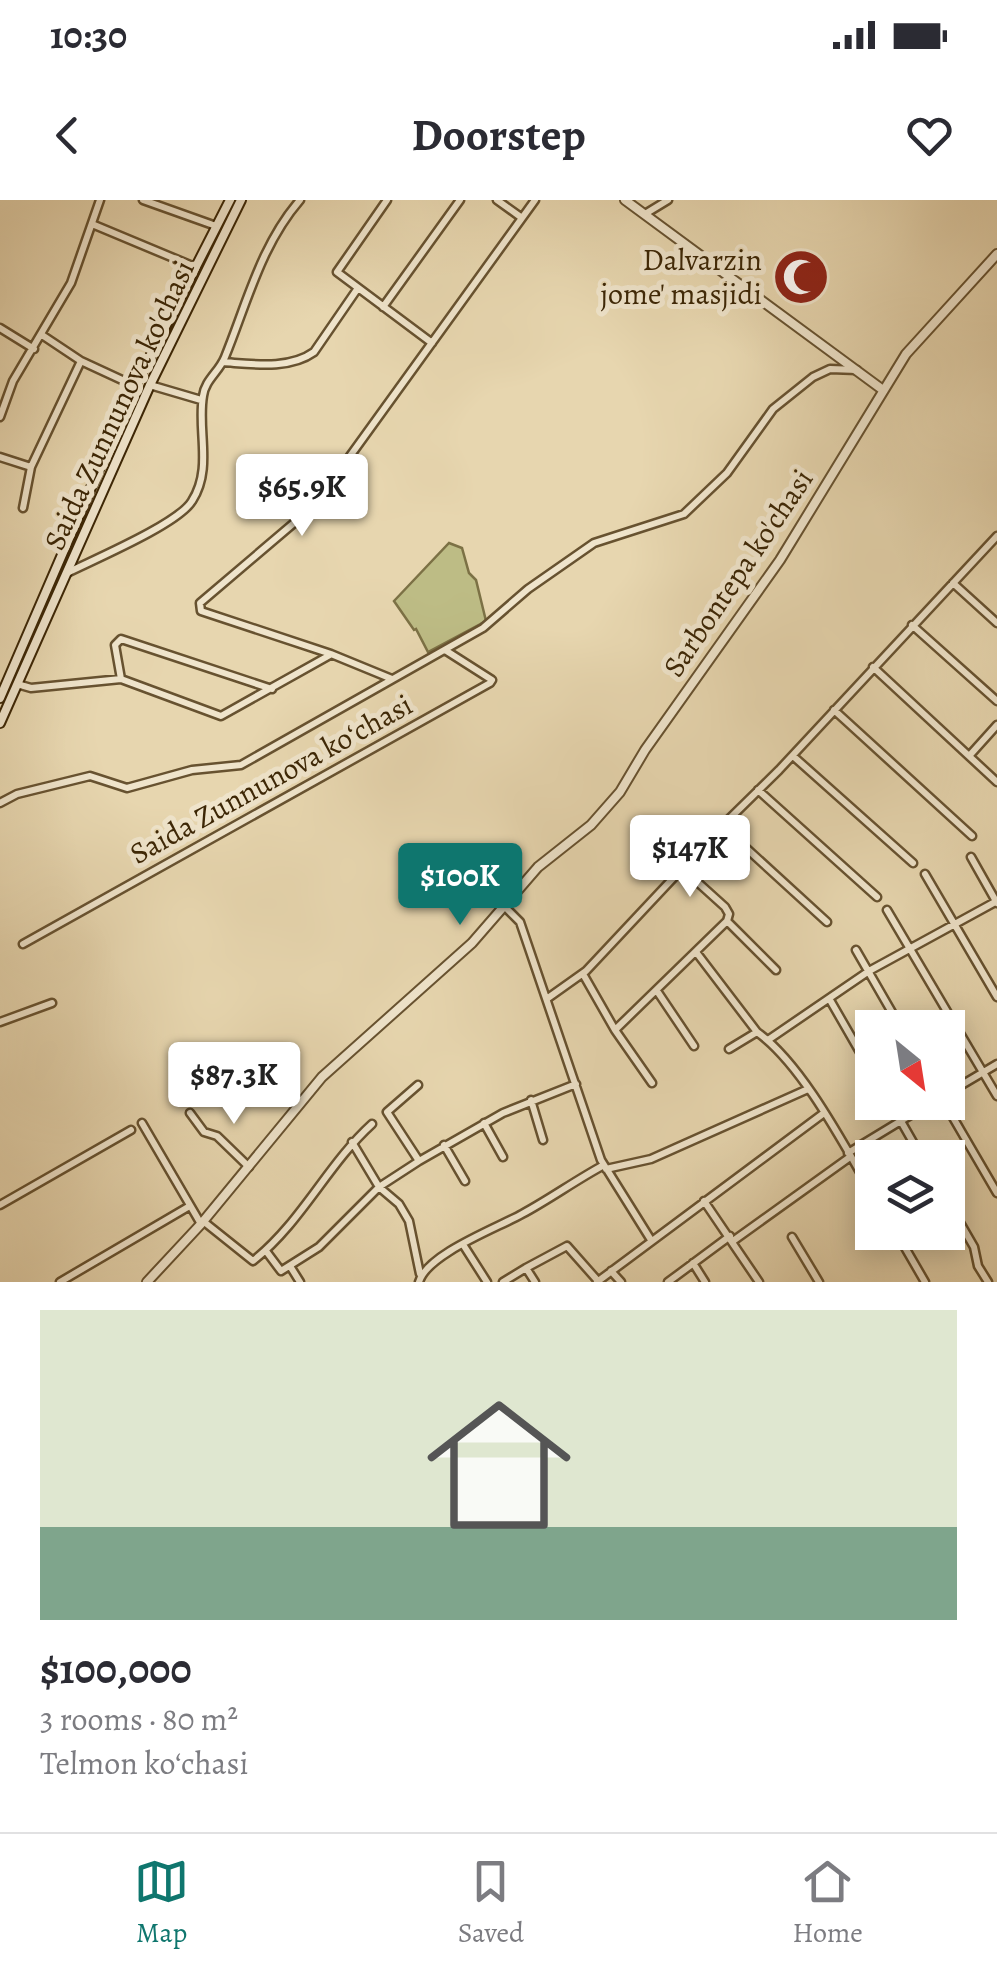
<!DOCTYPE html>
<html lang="en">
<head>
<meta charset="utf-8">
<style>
	body { margin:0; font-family:Alegreya,serif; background:#f2f2f3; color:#2b2b33; height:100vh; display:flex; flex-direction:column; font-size:38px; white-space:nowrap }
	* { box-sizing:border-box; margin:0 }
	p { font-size:32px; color:#7c7c81 }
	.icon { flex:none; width:55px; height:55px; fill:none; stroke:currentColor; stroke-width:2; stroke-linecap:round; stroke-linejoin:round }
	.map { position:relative; height:1082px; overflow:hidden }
	.drawer { display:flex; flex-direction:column; background:#fff; flex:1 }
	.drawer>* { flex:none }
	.needle { width:65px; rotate:150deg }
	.controls { position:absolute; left:855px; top:810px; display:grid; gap:20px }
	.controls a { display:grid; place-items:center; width:110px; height:110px; border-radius:0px; background:#fff; box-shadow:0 5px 25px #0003; font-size:50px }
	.price { position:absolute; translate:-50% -85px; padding:0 22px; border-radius:10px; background:#fff; color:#222; font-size:32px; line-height:65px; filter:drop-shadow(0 2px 5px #0008) }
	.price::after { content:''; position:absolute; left:50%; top:60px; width:30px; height:22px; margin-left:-15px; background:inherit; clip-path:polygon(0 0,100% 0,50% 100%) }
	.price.active { background:#0f766e; color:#fff }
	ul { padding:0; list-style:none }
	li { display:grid; align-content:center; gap:20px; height:530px; padding:0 40px }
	li span { display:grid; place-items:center; height:310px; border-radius:0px; color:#555 }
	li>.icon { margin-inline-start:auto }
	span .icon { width:180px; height:180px; fill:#fffc; stroke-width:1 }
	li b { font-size:42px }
	.status { display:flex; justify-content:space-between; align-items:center; height:70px; padding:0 50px; background:#fff; direction:ltr }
	.status svg { height:28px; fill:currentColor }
	header { display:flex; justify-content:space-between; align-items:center; height:130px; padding:0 40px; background:#fff; font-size:45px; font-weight:700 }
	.menu { display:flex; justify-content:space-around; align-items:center; height:140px; border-top:2px solid #e1e1e2; background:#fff; font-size:28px; color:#7c7c81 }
	.menu a { display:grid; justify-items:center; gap:5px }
	.menu .active { color:#0f766e }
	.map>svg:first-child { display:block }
	.green { fill:#bdbc85; stroke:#7c7145; stroke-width:2.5 }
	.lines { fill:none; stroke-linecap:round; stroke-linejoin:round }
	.minor-casing { stroke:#675230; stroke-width:11 }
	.tertiary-casing { stroke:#675230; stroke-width:12 }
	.secondary-casing { stroke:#3c2605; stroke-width:12 }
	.minor { stroke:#efe4cb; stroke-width:6 }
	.tertiary { stroke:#efe4cb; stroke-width:8 }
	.secondary { stroke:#efe4cb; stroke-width:8 }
	.labels { text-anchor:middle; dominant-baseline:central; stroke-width:10; stroke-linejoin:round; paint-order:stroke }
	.poi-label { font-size:30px; fill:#3c2605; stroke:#efe4cb; text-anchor:end }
	.street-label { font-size:30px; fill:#3c2605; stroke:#efe4cb }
</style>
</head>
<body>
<div class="status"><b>10:30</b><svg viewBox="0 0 49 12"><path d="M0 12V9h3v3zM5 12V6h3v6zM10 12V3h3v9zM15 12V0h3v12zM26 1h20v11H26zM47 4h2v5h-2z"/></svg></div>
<header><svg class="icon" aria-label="back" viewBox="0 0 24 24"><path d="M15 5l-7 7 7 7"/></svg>Doorstep<svg class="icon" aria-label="heart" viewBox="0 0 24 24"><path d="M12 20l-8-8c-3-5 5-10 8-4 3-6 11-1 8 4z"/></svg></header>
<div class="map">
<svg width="997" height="1082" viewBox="0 0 997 1082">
	<rect width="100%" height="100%" fill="#e7d6af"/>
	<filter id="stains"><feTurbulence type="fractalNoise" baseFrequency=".002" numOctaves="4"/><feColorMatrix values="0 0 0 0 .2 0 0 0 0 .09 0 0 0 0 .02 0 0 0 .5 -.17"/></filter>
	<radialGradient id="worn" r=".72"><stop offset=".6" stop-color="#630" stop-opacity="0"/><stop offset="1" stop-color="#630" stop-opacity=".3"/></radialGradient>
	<path class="green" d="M449 343 462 348 469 373 476 380 486 421 428 452 416 429 414 430 394 401Z"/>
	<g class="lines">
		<g class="minor-casing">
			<path id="minor" d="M143 0 216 26
				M387 0 337 72 432 143
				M497 0 522 18
				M645 14 668 0
				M92 24 195 67
				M383 107 460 0
				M0 128 34 149
				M42 135 81 161 135 186
				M223 162C252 164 289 170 314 152L358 88
				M150 185 201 200
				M0 217 13 181 71 83 100 0
				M0 257 31 267
				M23 308 31 267 81 161
				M67 373C95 359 178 324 192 301 213 269 197 230 203 196 205 180 219 172 225 157 247 103 261 45 300 0
				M953 383 997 423
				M912 425 997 501
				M873 467 997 582
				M121 479 115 445 121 439 272 489
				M392 479 331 454 201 411 200 403 314 306 535 0
				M17 484 31 488 121 479 221 516 330 455
				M834 510 972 636
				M970 555 997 525
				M793 556 913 663
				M758 590 877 697
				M0 603 17 594 90 576 127 588 192 570 241 565 483 428 528 389 594 343 684 314 727 273 773 209 813 177 830 169 857 170
				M722 626 827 722
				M971 657 997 703
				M683 669 725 707 729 714 727 721 776 770
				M925 674 997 797
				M505 707 520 722 601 960 651 1040
				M887 710 997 896
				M23 744 490 483 492 480 445 450
				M856 750 901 828
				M696 752 757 832C802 864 844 945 872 993
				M583 774 615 830 727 721
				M657 791 694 846
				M548 798 586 771 722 626 779 570 997 336
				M830 800 872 873
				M0 822 52 803
				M615 830 652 883
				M768 840 869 771 997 701
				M729 849 757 832
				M418 885 387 912 419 961
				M948 893 997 864
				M531 900 543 940
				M890 902 922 958
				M944 902 997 993
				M190 913 204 932 217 936 249 967
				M142 923 201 1024
				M484 923 503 957
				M352 942 379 987 399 1004 409 1021 420 1074
				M444 945 465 981
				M848 953 932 902
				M606 969 651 959 808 889
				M704 1001 759 1082
				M948 1002 974 1047 978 1066 988 1082
				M0 1005 131 930
				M203 1021 253 1061C302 1022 327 965 372 924
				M896 1032 925 1082
				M792 1037 819 1082
				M733 1041 850 957
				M464 1046 487 1082
				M266 1051 281 1071 319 1047 379 987 419 961 503 913 576 884
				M693 1063 705 1082
				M290 1066 300 1082
				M526 1068 567 1046 598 1081
				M611 1071 621 1082
				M60 1082 188 1007
				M419 1082C427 1054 497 1028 522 1014 550 999 576 980 604 965
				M503 1082 526 1068 535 1082
				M597 1082 824 913
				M668 1082 730 1036"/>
		</g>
		<g class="tertiary-casing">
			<path id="tertiary" d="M625 0 883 190
				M147 1082 201 1024 322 877 472 743 538 667 591 625 620 592 645 550 780 360 906 154 997 54"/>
		</g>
		<g class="secondary-casing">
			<path id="secondary" d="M0 498 135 186 230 0
				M0 523 150 185 241 0"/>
		</g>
		<use href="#minor" class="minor"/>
		<use href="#tertiary" class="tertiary"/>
		<use href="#secondary" class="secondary"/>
	</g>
	<defs>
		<g id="mosque-disc" transform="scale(2.875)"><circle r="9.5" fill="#8f2418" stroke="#efe4cb"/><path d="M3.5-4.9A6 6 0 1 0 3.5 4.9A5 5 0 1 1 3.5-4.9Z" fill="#fff"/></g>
	</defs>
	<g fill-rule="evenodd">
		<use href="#mosque-disc" x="801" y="77"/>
	</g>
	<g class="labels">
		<g class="poi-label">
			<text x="762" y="60">Dalvarzin<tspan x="762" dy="34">jome' masjidi</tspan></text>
		</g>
		<g class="street-label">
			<text transform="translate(119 205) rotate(-65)">Saida Zunnunova ko'chasi</text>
			<text transform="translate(738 373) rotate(-56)">Sarbontepa ko'chasi</text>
			<text transform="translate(271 579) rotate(-29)">Saida Zunnunova koʻchasi</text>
		</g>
	</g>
	<rect width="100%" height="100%" filter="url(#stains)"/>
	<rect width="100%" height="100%" fill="url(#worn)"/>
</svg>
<div class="controls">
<a><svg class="needle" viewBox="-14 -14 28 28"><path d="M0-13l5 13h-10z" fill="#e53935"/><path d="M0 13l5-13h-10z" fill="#7c7c81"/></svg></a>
<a><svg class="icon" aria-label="layers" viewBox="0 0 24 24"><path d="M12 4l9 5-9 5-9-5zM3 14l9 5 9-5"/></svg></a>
</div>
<b class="price" style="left:302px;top:339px">$65.9K</b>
<b class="price" style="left:690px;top:700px">$147K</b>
<b class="price active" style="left:460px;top:728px">$100K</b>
<b class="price" style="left:234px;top:927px">$87.3K</b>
</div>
<section class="drawer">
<ul>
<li><span style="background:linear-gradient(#dfe7d0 70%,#7fa58c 0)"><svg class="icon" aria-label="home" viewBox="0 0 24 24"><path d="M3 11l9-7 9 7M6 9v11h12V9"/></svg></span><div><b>$100,000</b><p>3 rooms · 80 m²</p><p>Telmon koʻchasi</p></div></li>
</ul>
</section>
<nav class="menu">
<a class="active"><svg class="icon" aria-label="map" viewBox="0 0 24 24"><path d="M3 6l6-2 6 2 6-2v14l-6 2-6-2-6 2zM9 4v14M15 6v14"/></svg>Map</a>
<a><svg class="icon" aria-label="saved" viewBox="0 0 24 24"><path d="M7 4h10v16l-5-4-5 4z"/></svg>Saved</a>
<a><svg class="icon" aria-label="home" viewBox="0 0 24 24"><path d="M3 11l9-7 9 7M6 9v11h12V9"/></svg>Home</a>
</nav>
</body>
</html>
